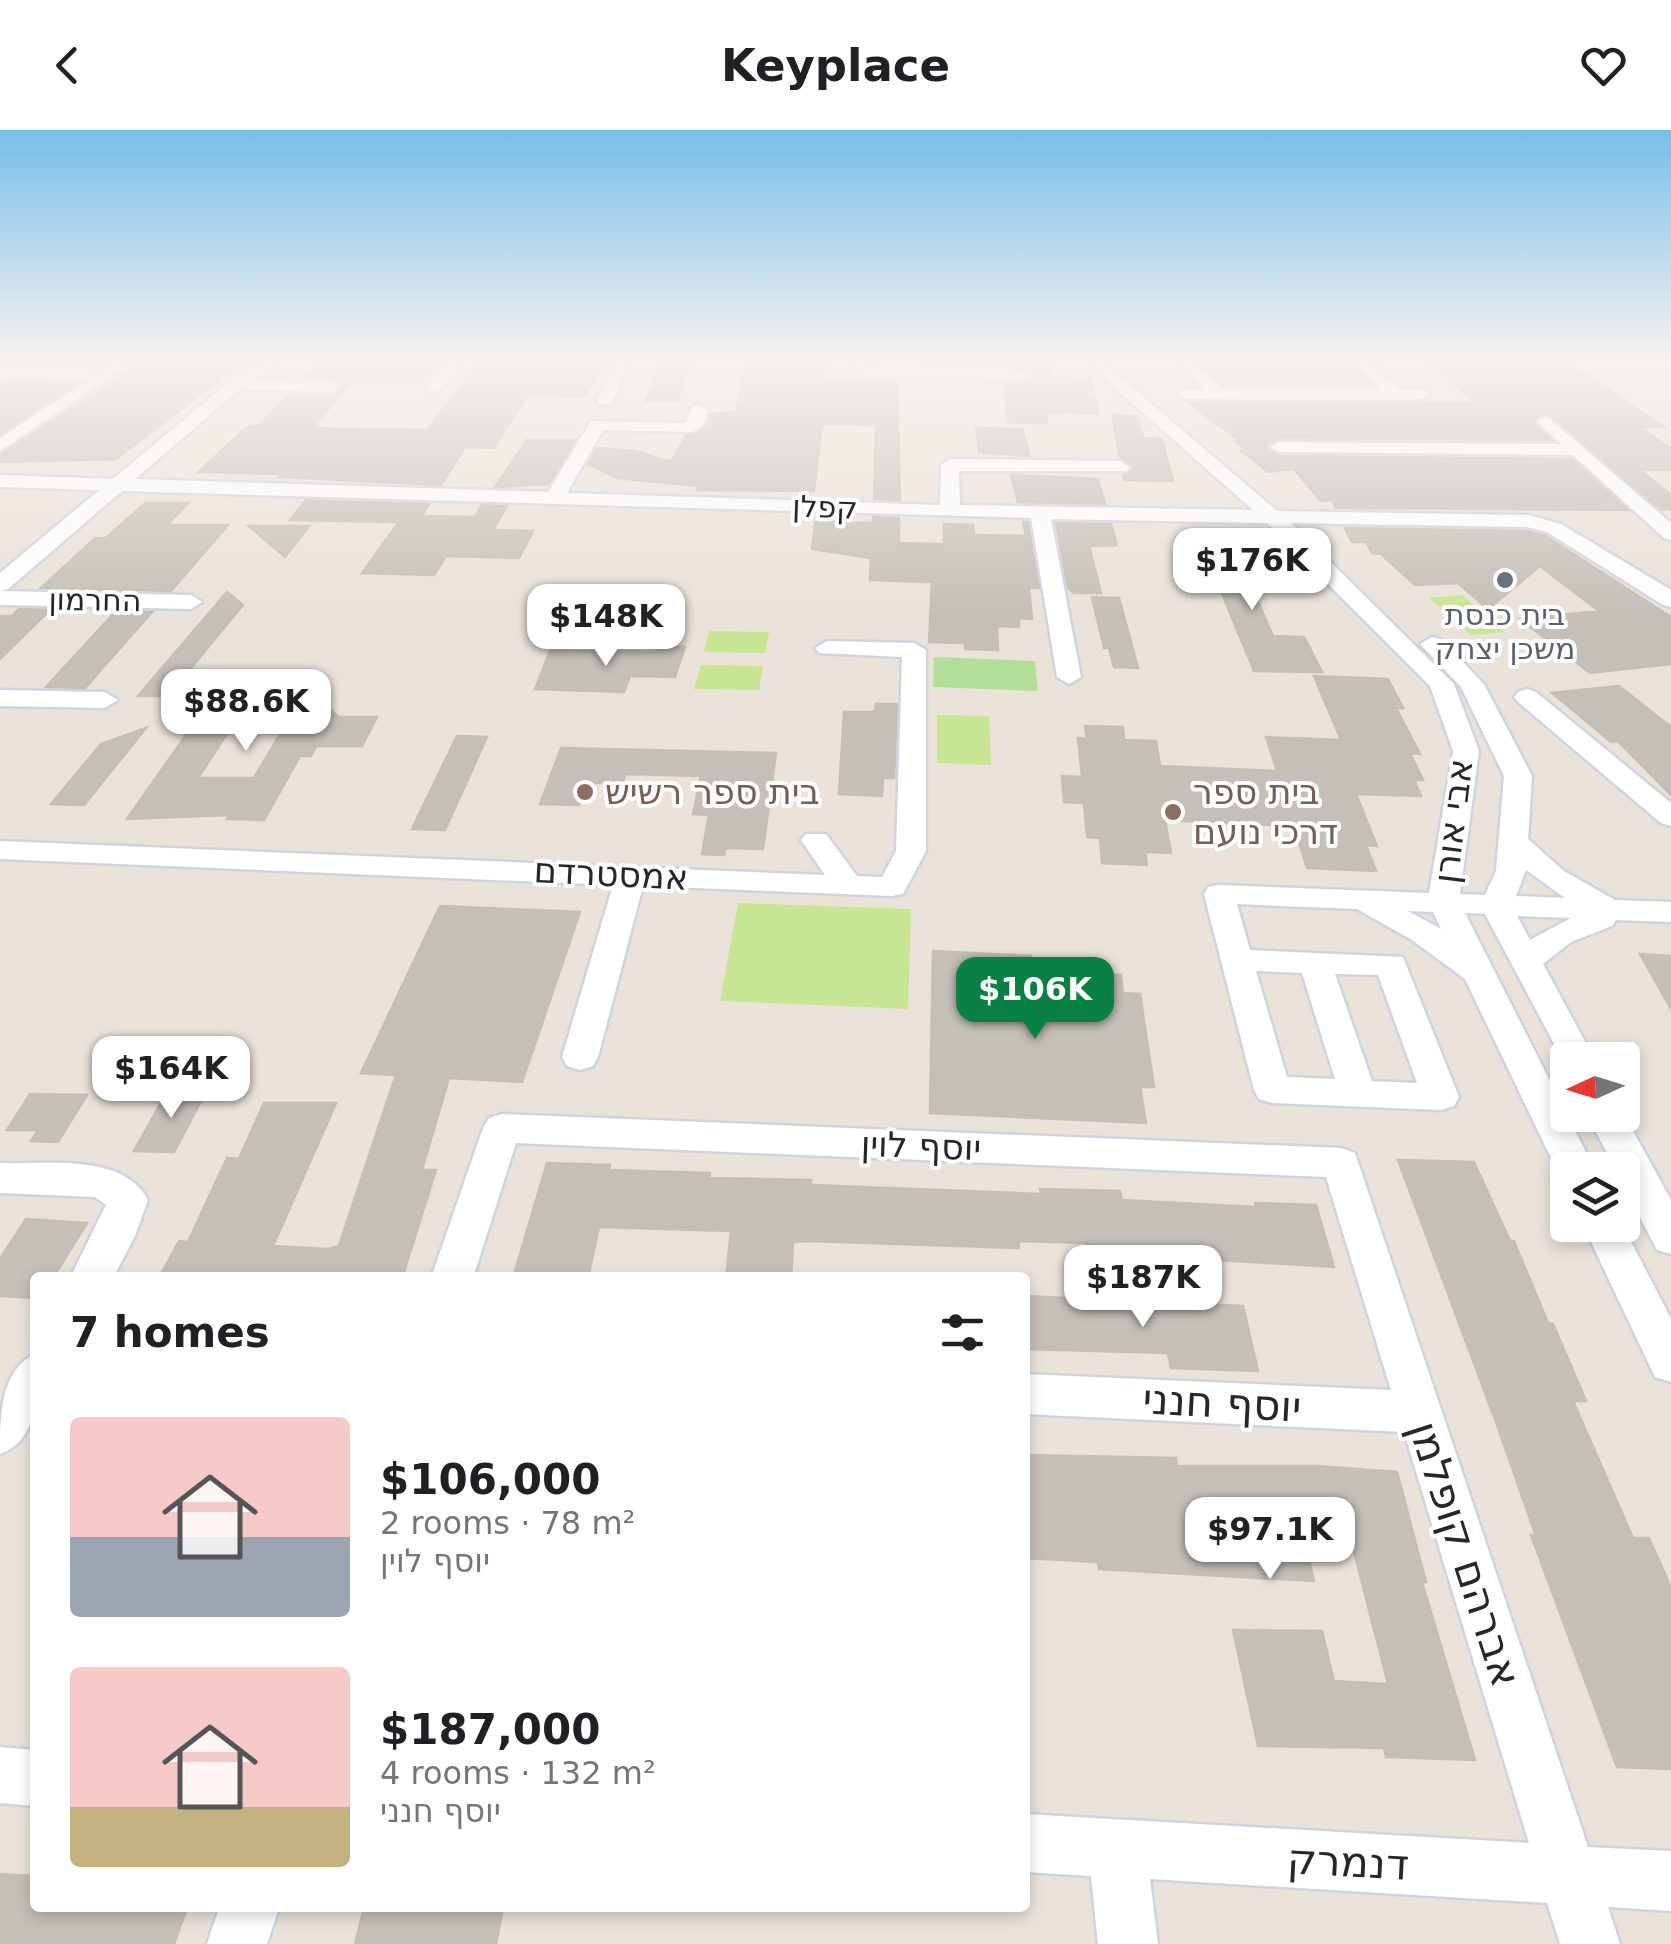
<!DOCTYPE html>
<html lang="en">
<head>
<meta charset="utf-8">
<style>
	body { margin:0; font-family:"DejaVu Sans",Heebo,sans-serif; background:#f6f6f6; color:#202124; height:100vh; display:flex; flex-direction:column; font-size:38px; white-space:nowrap }
	* { box-sizing:border-box; margin:0 }
	p { font-size:32px; color:#757577 }
	.icon { flex:none; width:55px; height:55px; fill:none; stroke:currentColor; stroke-width:2; stroke-linecap:round; stroke-linejoin:round }
	.map { position:relative; flex:1; overflow:hidden }
	.side { position:absolute; left:30px; top:1142px; width:1000px; height:640px; display:flex; flex-direction:column; background:#fff; border-radius:10px; box-shadow:0 5px 15px #0003 }
	.side>* { flex:none }
	.needle { width:65px; rotate:266deg }
	.buttons { position:absolute; left:1550px; top:912px; display:grid; gap:20px }
	.buttons a { display:grid; place-items:center; width:90px; height:90px; border-radius:10px; background:#fff; box-shadow:0 5px 15px #0003; font-size:50px }
	.price { position:absolute; translate:-50% -85px; padding:0 22px; border-radius:20px; background:#fff; color:#222; font-size:32px; line-height:65px; filter:drop-shadow(0 2px 5px #0008) }
	.price::after { content:''; position:absolute; left:50%; top:60px; width:30px; height:22px; margin-left:-15px; background:inherit; clip-path:polygon(0 0,100% 0,50% 100%) }
	.price.current { background:#0b8043; color:#fff }
	ul { padding:0; list-style:none }
	li { display:flex; align-items:center; gap:30px; height:250px; padding:0 40px }
	li span { display:grid; place-items:center; flex:none; width:280px; height:200px; border-radius:10px; color:#555 }
	li>.icon { margin-inline-start:auto }
	span .icon { width:120px; height:120px; fill:#fffc; stroke-width:1 }
	li b { font-size:42px }
	h2 { display:flex; justify-content:space-between; align-items:center; height:120px; padding:0 40px; font-size:42px }
	header { display:flex; justify-content:space-between; align-items:center; height:130px; padding:0 40px; background:#fff; font-size:45px; font-weight:700 }
	.map>svg:first-child { display:block }
	.green { fill:#b2df97 }
	.pitch { fill:#c6e693 }
	.building { fill:#c5bfb9; stroke:#c4beb3; stroke-width:2.5; fill-rule:evenodd }
	.lines { fill:none; stroke-linecap:round; stroke-linejoin:round }
	.minor-casing { stroke:#cfd3e0; stroke-width:5 }
	.minor { fill:#fff; fill-rule:evenodd }
	.worship-dot { fill:#6b7280; stroke:#fff; stroke-width:4 }
	.education-dot { fill:#8d6e63; stroke:#fff; stroke-width:4 }
	.labels { text-anchor:middle; dominant-baseline:central; stroke-width:8; stroke-linejoin:round; paint-order:stroke }
	.far-street-label { font-size:30px; fill:#272727; stroke:#fff }
	.far-worship-label { font-size:30px; fill:#5b616d; stroke:#fff }
	.education-label { font-size:35px; fill:#785e54; stroke:#fff; text-anchor:start }
	.street-label { font-size:35px; fill:#272727; stroke:#fff }
	.near-street-label { font-size:42px; fill:#272727; stroke:#fff }
</style>
</head>
<body>
<header><svg class="icon" aria-label="back" viewBox="0 0 24 24"><path d="M15 5l-7 7 7 7"/></svg>Keyplace<svg class="icon" aria-label="heart" viewBox="0 0 24 24"><path d="M12 20l-8-8c-3-5 5-10 8-4 3-6 11-1 8 4z"/></svg></header>
<div class="map">
<svg width="1671" height="1814" viewBox="0 0 1671 1814">
	<rect width="100%" height="100%" fill="#eae2d9"/>
	<path class="green" d="M934 527 1035 531 1038 561 933 557Z"/>
	<path class="pitch" d="M1462 465 1505 502 1471 505 1429 468Z
		M709 501 769 502 765 523 704 522Z
		M701 535 763 536 759 560 694 559Z
		M937 585 989 586 991 635 937 633Z
		M738 773 911 779 908 879 720 871Z"/>
	<path class="building" d="M149 229H247L116 329 0 332V325Z
		M323 229H439L419 252H351L312 298 349 299 427 300 476 235 603 234 585 266 527 265 494 318 465 317 441 355 280 347 283 344 198 342 246 298 259 295 289 264 331 266 341 260 343 256 333 249 305 248Z
		M663 229H693L677 271H646Z
		M1003 229H1048L1051 247 1090 249 1098 283 1046 282 1047 293 1008 292 1005 253H1022L1032 244 1020 236H1003Z
		M1194 229 1345 230 1372 255H1225Z
		M1423 229H1475L1484 236 1570 234 1664 297H1640L1671 319V340H1640L1671 365V379L1661 380 1546 282 1533 291 1552 310 1279 308 1266 318 1279 326 1572 329 1628 380 1336 378 1332 370 1321 371 1294 339 1268 342 1242 321H1248L1236 312H1241L1189 273H1477Z
		M0 230 108 231 101 236 0 234Z
		M747 235H826L824 248 897 251 900 370 874 369 876 295 822 294 814 361 697 360 699 356 617 348 588 334 597 318 635 321 671 332 686 306 705 298 711 284 736 282Z
		M0 252 76 253 0 304Z
		M1112 285 1138 286 1143 308 1162 309 1173 351 1124 350 1123 345 1130 343 1133 336 1120 327Z
		M976 298 1023 299 1029 326 979 322Z
		M527 310H575L549 354 495 357Z
		M1011 345 1098 349 1105 374 1018 372Z
		M306 370 429 374 422 386 475 387 482 375 507 376 493 400 533 401 519 428 446 426 434 445 362 443 399 392 290 390Z
		M145 373H188L167 395H228L171 461 41 458 95 408H106Z
		M873 387 899 388V413L944 414V394L973 395 974 405 1026 406 1023 392H1028L1039 458H1029L1032 489 1019 488V497L997 496 998 520 965 519V513L929 512 932 452 870 450 871 428 812 419 815 392 873 393Z
		M1056 393 1111 394 1117 415 1089 416 1101 463H1074L1068 458Z
		M249 396H309L285 427Z
		M1345 398 1526 401 1544 405 1671 487V534L1590 543 1520 489 1599 481 1540 436 1488 479 1458 453 1415 455 1381 424 1372 423 1366 412H1352Z
		M1188 400 1217 401 1225 421 1236 422 1273 506 1304 507 1322 542 1254 541 1207 427H1198Z
		M227 462 243 475 168 566H138Z
		M1092 467 1119 468 1138 538 1114 537 1109 518H1104Z
		M19 479 50 480 0 529V486H12Z
		M116 481 152 482 85 558 46 557Z
		M658 516 685 517 675 547 630 546 624 562 535 559 550 521 656 522Z
		M1314 546 1388 549 1403 578H1396L1420 624 1410 623 1423 650H1414L1421 666 1356 664 1377 716 1366 715 1376 741 1307 738 1294 696 1165 690 1171 723 1145 722 1147 735 1102 733 1100 708 1087 707 1084 673 1064 672 1062 646 1082 647 1078 608 1087 609 1085 596 1123 597 1124 610 1156 611 1160 636 1277 641 1266 607 1341 610Z
		M291 547 339 587H377L362 616H316L311 626H300L264 690 227 689 230 685 127 689 205 578ZM232 596H285L254 648H198Z
		M1619 556 1671 597V665L1618 611 1611 612 1552 563Z
		M876 574H897L894 648H883L882 666 839 664 844 582H875Z
		M146 598 84 675 51 674 101 614Z
		M457 606 487 607 445 700 412 699Z
		M561 618 776 623 763 719 725 718 724 725 702 724 709 685 693 684 701 646 625 644 623 653H594L592 660H584L579 675 540 674Z
		M440 776 580 782 522 952 449 948 422 1040H436L402 1148H159L179 1111 188 1112 227 1028 239 1029 264 973H336L273 1116 327 1119 339 1116 396 945 361 943Z
		M933 821 1031 826 1032 841 1121 845 1123 863 1140 864 1154 957H1140L1146 993 930 983Z
		M1640 824 1671 826V879Z
		M168 960H207L174 1022 134 1021Z
		M30 964 87 965 58 1012 31 1011 38 1000H7Z
		M1398 1030 1474 1032 1510 1111H1514L1548 1193 1553 1194 1586 1271H1573L1633 1408H1649L1671 1458V1639L1617 1637 1531 1405 1536 1406 1496 1292Z
		M547 1033 610 1035 609 1040 710 1043 709 1048 811 1050V1055L1041 1064 1040 1059 1120 1061 1122 1070 1256 1077 1255 1073 1316 1075 1334 1137 1088 1122 1086 1113 1018 1111 1019 1118 808 1111 793 1112 791 1148H726L731 1101 599 1097 588 1148H513Z
		M26 1089 87 1093 53 1148H35V1168L0 1166V1129Z
		M1025 1166 1243 1176 1258 1241 1171 1238 1168 1223 1025 1219Z
		M1025 1325 1176 1328 1177 1336H1316L1397 1342 1426 1452H1422L1475 1630 1386 1627 1384 1618 1258 1616 1233 1500 1322 1501 1334 1551 1388 1554 1348 1398 1301 1396 1314 1451 1099 1439 1098 1432 1025 1428Z
		M0 1744 35 1746V1778H187L174 1814H0Z
		M364 1778H503L496 1814H355Z"/>
	<g class="lines">
		<g class="minor-casing">
			<path id="minor" d="M119 229H137L0 321V308L88 250 0 248V238L102 240Z
				M265 229H283L254 250 331 252 339 257 331 262 240 259 135 349 548 362 591 291 685 293 693 276 699 275 708 280 703 295 693 302 603 300 567 363 940 375 941 335 950 329 1120 331 1129 337 1127 341H959L960 375 1253 380 1082 229H1099L1277 381 1528 385 1561 394 1671 460V477L1663 475 1547 402 1527 397 1291 393 1454 554 1479 621 1460 764 1485 765 1496 741 1504 646 1461 557 1420 514 1432 507 1440 509 1484 554 1532 646 1528 709 1564 741 1615 770 1671 772V792L1616 790 1612 796 1571 812 1543 834 1595 930H1568V940L1485 784 1465 783 1595 1040H1568V1052L1562 1051 1465 849 1412 810 1357 779 1237 774 1250 820 1403 827 1459 967 1454 976 1441 980 1272 973 1259 969 1254 960 1204 764 1208 757 1219 755 1429 763 1453 621 1430 556 1267 393 1051 389 1081 547 1069 554 1057 547 1031 388 122 361 8 459 0 461V443L99 360 0 357V345L113 349 230 251ZM1526 740 1565 768 1516 766ZM1408 781 1433 782 1441 799ZM1517 786 1571 788 1530 810ZM1256 841 1302 843 1335 949 1287 947ZM1335 844 1378 845 1417 953 1372 951Z
				M450 229H466L439 261H427V255Z
				M616 229H632L611 274H599L597 270Z
				M854 229H870V236L1020 240 1028 245 1020 250 862 246 854 241Z
				M1172 229H1189L1224 259H1381L1350 229H1367L1400 259H1422L1430 264 1422 269 1397 270 1186 269 1178 264 1180 260 1205 259Z
				M1546 286 1671 393V410L1664 408 1573 325 1279 322 1270 317 1279 312 1561 314 1537 291Z
				M0 461 191 465 202 472 191 479 0 475Z
				M827 511 914 513 926 520V721L903 764 892 766 643 756 598 927 593 936 580 940 567 936 562 927 613 755 0 729V711L825 745 801 710 806 704H826L857 746 882 747 896 721 902 527 819 523 815 518Z
				M1527 559 1536 562 1671 673V696L1661 693 1518 572 1514 567 1518 562Z
				M0 560 105 562 118 570 105 578 0 576Z
				M1622 981 1671 1070V1124L1657 1120 1622 1053V1040H1616L1587 985H1622Z
				M502 984 1341 1018 1355 1023 1588 1717 1671 1721V1781L1608 1777 1620 1814H1560L1547 1773 1150 1749 1158 1814H1098L1091 1746 1025 1742V1684L1529 1713 1404 1302 1025 1284V1244L1391 1260 1326 1047 516 1013 473 1148H431L483 998 489 988Z
				M0 1033C46 1035 123 1022 148 1070L135 1106 113 1148H70L106 1075 95 1067 0 1063Z
				M1583 1095 1622 1094 1671 1189V1252L1655 1247Z
				M35 1224C35 1262 42 1308 0 1324 0 1287 0 1240 35 1224Z
				M0 1617 35 1620V1676L0 1673Z
				M219 1778H279L267 1814H207Z"/>
		</g>
		<use href="#minor" class="minor"/>
	</g>
	<linearGradient id="sky" x2="0" y2="1"><stop stop-color="#77bee8"/><stop offset="0.47" stop-color="#f6f2ee"/><stop offset="1" stop-color="#f6f2ee" stop-opacity="0"/></linearGradient>
	<rect width="1671" height="483" fill="url(#sky)"/>
	<circle class="worship-dot" cx="1505" cy="450" r="10"/>
	<g class="education-dot">
		<circle cx="585" cy="662" r="10"/>
		<circle cx="1173" cy="682" r="10"/>
	</g>
	<g class="labels">
		<g class="far-street-label">
			<text transform="translate(825 377) rotate(2)">קפלן</text>
			<text transform="translate(95 470) rotate(1)">החרמון</text>
		</g>
		<g class="far-worship-label">
			<text x="1505" y="484">בית כנסת<tspan x="1505" dy="34">משכן יצחק</tspan></text>
		</g>
		<g class="education-label">
			<text x="605" y="662">בית ספר רשיש</text>
			<text x="1193" y="662">בית ספר<tspan x="1193" dy="40">דרכי נועם</tspan></text>
		</g>
		<g class="street-label">
			<text transform="translate(1453 691) rotate(-83)">אבי אורן</text>
			<text transform="translate(611 744) rotate(3)">אמסטרדם</text>
			<text transform="translate(921 1016) rotate(2)">יוסף לוין</text>
		</g>
		<g class="near-street-label">
			<text transform="translate(1222 1273) rotate(3)">יוסף חנני</text>
			<text transform="translate(1465 1424) rotate(72)">אברהם קופלמן</text>
			<text transform="translate(1348 1732) rotate(3)">דנמרק</text>
		</g>
	</g>
</svg>
<div class="buttons">
<a><svg class="needle" viewBox="-14 -14 28 28"><path d="M0-13l5 13h-10z" fill="#e53935"/><path d="M0 13l5-13h-10z" fill="#757577"/></svg></a>
<a><svg class="icon" aria-label="layers" viewBox="0 0 24 24"><path d="M12 4l9 5-9 5-9-5zM3 14l9 5 9-5"/></svg></a>
</div>
<b class="price" style="left:1252px;top:483px">$176K</b>
<b class="price" style="left:606px;top:539px">$148K</b>
<b class="price" style="left:246px;top:624px">$88.6K</b>
<b class="price current" style="left:1035px;top:912px">$106K</b>
<b class="price" style="left:171px;top:991px">$164K</b>
<b class="price" style="left:1143px;top:1200px">$187K</b>
<b class="price" style="left:1270px;top:1452px">$97.1K</b>
<section class="side">
<h2>7 homes<svg class="icon" aria-label="filters" viewBox="0 0 24 24"><path d="M4 7h16M4 17h16"/><circle cx="9" cy="7" r="2"/><circle cx="15" cy="17" r="2"/></svg></h2>
<ul>
<li><span style="background:linear-gradient(#f6c9c9 60%,#9aa5b1 0)"><svg class="icon" aria-label="home" viewBox="0 0 24 24"><path d="M3 11l9-7 9 7M6 9v11h12V9"/></svg></span><div><b>$106,000</b><p>2 rooms · 78 m²</p><p>יוסף לוין</p></div></li>
<li><span style="background:linear-gradient(#f6c9c9 70%,#c2b280 0)"><svg class="icon" aria-label="home" viewBox="0 0 24 24"><path d="M3 11l9-7 9 7M6 9v11h12V9"/></svg></span><div><b>$187,000</b><p>4 rooms · 132 m²</p><p>יוסף חנני</p></div></li>
</ul>
</section>
</div>
</body>
</html>
